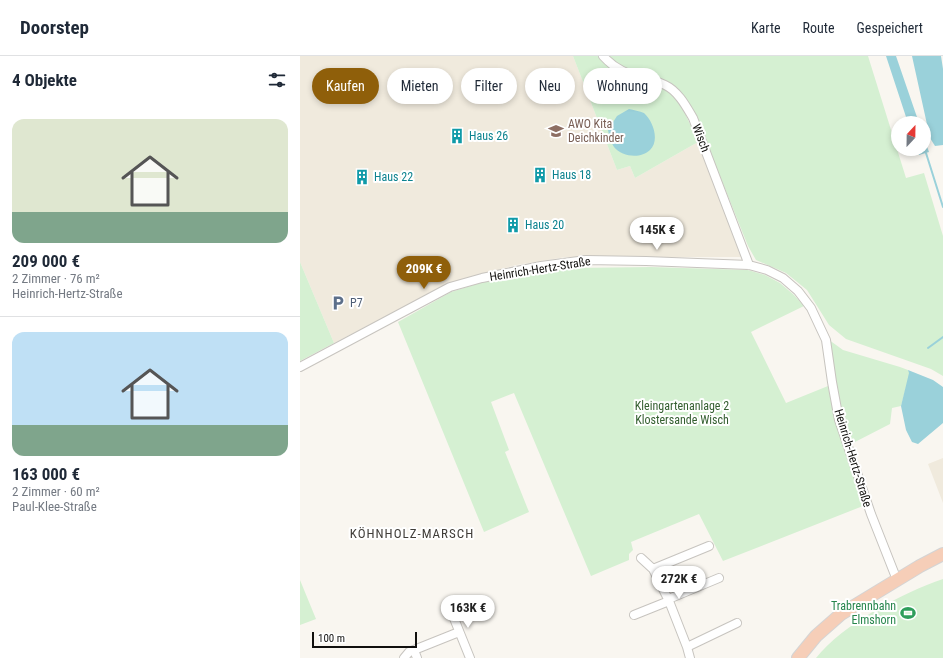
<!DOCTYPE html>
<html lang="de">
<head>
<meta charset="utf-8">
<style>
	body { margin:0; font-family:"Roboto Condensed",sans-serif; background:#f2f2f3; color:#1f2937; height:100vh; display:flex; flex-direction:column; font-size:15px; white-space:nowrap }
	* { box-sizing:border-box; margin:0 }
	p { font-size:13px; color:#747a83 }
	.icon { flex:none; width:22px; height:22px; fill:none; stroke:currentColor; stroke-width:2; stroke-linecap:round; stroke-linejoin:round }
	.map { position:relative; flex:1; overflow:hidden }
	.drawer { display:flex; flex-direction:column; background:#fff; width:300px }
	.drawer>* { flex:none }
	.top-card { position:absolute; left:12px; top:12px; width:380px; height:36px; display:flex; gap:8px }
	.needle { width:26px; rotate:22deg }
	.controls { position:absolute; left:591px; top:60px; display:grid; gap:8px }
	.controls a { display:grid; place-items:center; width:40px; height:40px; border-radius:50%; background:#fff; box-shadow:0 2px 6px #0003; font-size:20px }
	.scale { position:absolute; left:12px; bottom:10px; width:105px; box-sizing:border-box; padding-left:4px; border:2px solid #11100e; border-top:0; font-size:11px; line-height:14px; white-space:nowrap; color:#11100e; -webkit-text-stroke:3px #fff; paint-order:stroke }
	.price { position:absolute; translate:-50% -34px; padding:0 9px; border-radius:14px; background:#fff; color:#222; font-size:13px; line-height:26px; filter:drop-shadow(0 1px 2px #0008) }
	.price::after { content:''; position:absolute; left:50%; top:24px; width:12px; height:9px; margin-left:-6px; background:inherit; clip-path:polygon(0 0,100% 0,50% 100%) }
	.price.on { background:#8f5f0a; color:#fff }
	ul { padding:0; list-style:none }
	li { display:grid; align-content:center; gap:8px; height:212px; padding:0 12px }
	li+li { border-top:1px solid #e0e1e3 }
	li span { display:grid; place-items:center; height:124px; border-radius:12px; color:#555 }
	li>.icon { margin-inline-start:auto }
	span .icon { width:72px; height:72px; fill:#fffc; stroke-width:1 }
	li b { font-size:17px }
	h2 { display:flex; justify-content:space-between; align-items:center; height:48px; padding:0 12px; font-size:17px }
	.tag { padding:0 14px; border-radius:18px; background:#fff; box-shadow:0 2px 6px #0003; font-size:14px; line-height:36px }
	.tag.on { background:#8f5f0a; color:#fff }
	header { display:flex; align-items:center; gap:24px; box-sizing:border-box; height:56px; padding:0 20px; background:#fff; border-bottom:1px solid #e0e1e3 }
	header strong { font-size:19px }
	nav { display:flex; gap:22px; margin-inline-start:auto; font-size:14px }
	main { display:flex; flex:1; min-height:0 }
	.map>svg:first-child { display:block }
	.built { fill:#f0eadd }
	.green { fill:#d5f0d2 }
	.water { fill:#9ad1da }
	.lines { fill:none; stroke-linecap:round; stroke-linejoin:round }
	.stream { stroke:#9ad1da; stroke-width:2 }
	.street-casing { stroke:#c7c4bf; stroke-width:10 }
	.primary-casing { stroke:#d4d4d4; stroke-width:14 }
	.street { stroke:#fff; stroke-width:8 }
	.primary { stroke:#f6ceb8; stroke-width:12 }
	.labels { text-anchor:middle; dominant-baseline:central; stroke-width:4; stroke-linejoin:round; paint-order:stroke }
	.education-label { font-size:12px; fill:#785e54; stroke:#fff; text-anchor:start }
	.culture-label { font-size:12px; fill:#0d838f; stroke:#fff; text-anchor:start }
	.street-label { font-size:12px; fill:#11100e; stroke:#fff }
	.service-label { font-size:12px; fill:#4e5e75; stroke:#fff; text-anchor:start }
	.park-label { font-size:12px; fill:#335e2f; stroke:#fff }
	.leisure-label { font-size:12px; fill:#27864d; stroke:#fff; text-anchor:end }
	.neighbourhood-label { font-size:13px; letter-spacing:1px; fill:#403d39; stroke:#fff }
</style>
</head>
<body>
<header>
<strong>Doorstep</strong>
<nav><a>Karte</a><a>Route</a><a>Gespeichert</a></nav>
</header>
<main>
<section class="drawer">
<h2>4 Objekte<svg class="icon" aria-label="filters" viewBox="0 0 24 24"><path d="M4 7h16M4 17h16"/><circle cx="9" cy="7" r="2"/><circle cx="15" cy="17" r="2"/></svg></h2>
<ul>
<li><span style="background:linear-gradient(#dfe7d0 75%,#7fa58c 0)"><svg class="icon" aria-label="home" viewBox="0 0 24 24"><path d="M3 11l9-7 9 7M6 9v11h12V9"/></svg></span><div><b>209 000 €</b><p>2 Zimmer · 76 m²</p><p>Heinrich-Hertz-Straße</p></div></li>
<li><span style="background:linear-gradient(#bfe0f5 75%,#7fa58c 0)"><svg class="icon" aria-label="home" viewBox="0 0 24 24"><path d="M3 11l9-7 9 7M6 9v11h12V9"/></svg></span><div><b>163 000 €</b><p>2 Zimmer · 60 m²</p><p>Paul-Klee-Straße</p></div></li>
</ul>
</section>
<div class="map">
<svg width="643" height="602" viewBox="0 0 643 602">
	<rect width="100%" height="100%" fill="#f9f6f0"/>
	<path class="built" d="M0 0H273L317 114 330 110 335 122 398 86 441 201H266L216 209 149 228 34 287 0 206Z
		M643 402V447L628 408Z"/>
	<path class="green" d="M273 0H299L303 6 322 19 365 33 380 46 398 86 335 122 330 110 317 114Z
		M309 0H568L606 122 624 117 643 180V320L631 313 546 283 529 269 507 234 486 217 456 204 448 190 395 58 368 26 357 21 320 11Z
		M0 206 34 287 0 305Z
		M351 211 448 214 465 219 480 227 494 239 504 250 451 276 486 347 528 330 534 361 563 450 423 505 399 458 331 486 333 494 329 498V504L291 520 214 337 191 346 209 394 205 396 229 456 184 476 98 266 151 236 183 226 273 212Z
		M525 281 543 294 600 311 608 314 610 317 601 350 592 352 590 368 553 387 542 362Z
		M643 523V602H516C543 568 602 537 643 523Z
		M0 524 16 563 0 569Z"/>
	<path class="water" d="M586 0H596L619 67H608Z
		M612 0H641L643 13V89L635 90 630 82Z
		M329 53C333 54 340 55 344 57 353 65 360 84 350 94 341 103 322 101 314 91 311 87 309 79 308 74L317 60Z
		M624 82 629 96 619 99 617 93H624Z
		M608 314 633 324 643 331V367L618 388 612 386 606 374 601 350 609 317Z"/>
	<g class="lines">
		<path class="stream" d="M626 97 643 151
			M628 292 643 281"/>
		<g class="street-casing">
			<path id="street" d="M303 0C324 23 340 17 365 29 378 35 386 50 393 62L449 209
				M0 311 150 231 182 222 241 210 286 204 346 205 449 209 467 214 483 222 498 235 511 252 526 284 532 326 539 364 571 458 597 524
				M341 502 353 513 369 545 387 591 390 602
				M353 513 409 490
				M149 550 170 602
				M334 559 369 545 371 542 419 522
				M387 591 437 567
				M114 594 117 602
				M104 602 109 596 159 576"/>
		</g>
		<g class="primary-casing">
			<path id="primary" d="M498 602 516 580 541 558 620 510 643 498"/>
		</g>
		<use href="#street" class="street"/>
		<use href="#primary" class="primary"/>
	</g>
	<defs>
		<g id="school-bare" transform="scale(1.2)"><path d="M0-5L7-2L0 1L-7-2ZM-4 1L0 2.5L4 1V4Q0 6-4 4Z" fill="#8d6e63" stroke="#fff" stroke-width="2.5" paint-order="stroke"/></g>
		<g id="building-bare" transform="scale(1.2)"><path d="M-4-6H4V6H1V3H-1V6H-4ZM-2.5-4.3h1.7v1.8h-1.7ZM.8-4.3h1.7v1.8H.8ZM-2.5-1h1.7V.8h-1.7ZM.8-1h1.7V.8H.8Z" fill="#0f9aa8" stroke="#fff" stroke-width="2.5" paint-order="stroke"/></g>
		<g id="parking-bare" transform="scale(1.2)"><path d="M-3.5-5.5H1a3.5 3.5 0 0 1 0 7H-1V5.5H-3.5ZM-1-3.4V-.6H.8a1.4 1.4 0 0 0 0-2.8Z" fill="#5c6f8a" stroke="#fff" stroke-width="2.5" paint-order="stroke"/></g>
		<g id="stadium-bare" transform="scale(1.2)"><path d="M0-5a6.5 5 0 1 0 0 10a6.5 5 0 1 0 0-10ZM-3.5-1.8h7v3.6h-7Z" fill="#2e9e5b" stroke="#fff" stroke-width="2.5" paint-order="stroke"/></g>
	</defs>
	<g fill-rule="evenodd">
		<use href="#school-bare" x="256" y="75"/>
		<use href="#building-bare" x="157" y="80"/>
		<use href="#building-bare" x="240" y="119"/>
		<use href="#building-bare" x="62" y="121"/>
		<use href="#building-bare" x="213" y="169"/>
		<use href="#parking-bare" x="38" y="247"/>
		<use href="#stadium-bare" x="608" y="557"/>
	</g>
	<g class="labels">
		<g class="education-label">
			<text x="268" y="68">AWO Kita<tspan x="268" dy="14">Deichkinder</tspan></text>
		</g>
		<g class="culture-label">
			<text x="169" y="80">Haus 26</text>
			<text x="252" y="119">Haus 18</text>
			<text x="74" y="121">Haus 22</text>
			<text x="225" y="169">Haus 20</text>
		</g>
		<g class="street-label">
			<text transform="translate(401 82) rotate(69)">Wisch</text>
			<text transform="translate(240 213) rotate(-9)">Heinrich-Hertz-Straße</text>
			<text transform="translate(553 402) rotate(73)">Heinrich-Hertz-Straße</text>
		</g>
		<g class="service-label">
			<text x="50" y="247">P7</text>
		</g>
		<g class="park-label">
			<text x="382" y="350">Kleingartenanlage 2<tspan x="382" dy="14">Klostersande Wisch</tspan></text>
		</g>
		<g class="leisure-label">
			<text x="596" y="550">Trabrennbahn<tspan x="596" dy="14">Elmshorn</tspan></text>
		</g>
		<g class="neighbourhood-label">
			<text x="112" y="477">KÖHNHOLZ-MARSCH</text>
		</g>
	</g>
</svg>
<div class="controls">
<a><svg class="needle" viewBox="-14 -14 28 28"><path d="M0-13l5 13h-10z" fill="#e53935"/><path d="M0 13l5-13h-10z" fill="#747a83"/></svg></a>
</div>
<div class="scale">100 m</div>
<b class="price" style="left:357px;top:195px">145K €</b>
<b class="price on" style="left:124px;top:234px">209K €</b>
<b class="price" style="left:379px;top:544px">272K €</b>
<b class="price" style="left:168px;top:573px">163K €</b>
<div class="top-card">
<a class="tag on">Kaufen</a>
<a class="tag">Mieten</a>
<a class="tag">Filter</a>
<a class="tag">Neu</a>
<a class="tag">Wohnung</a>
</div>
</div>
</main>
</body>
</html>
